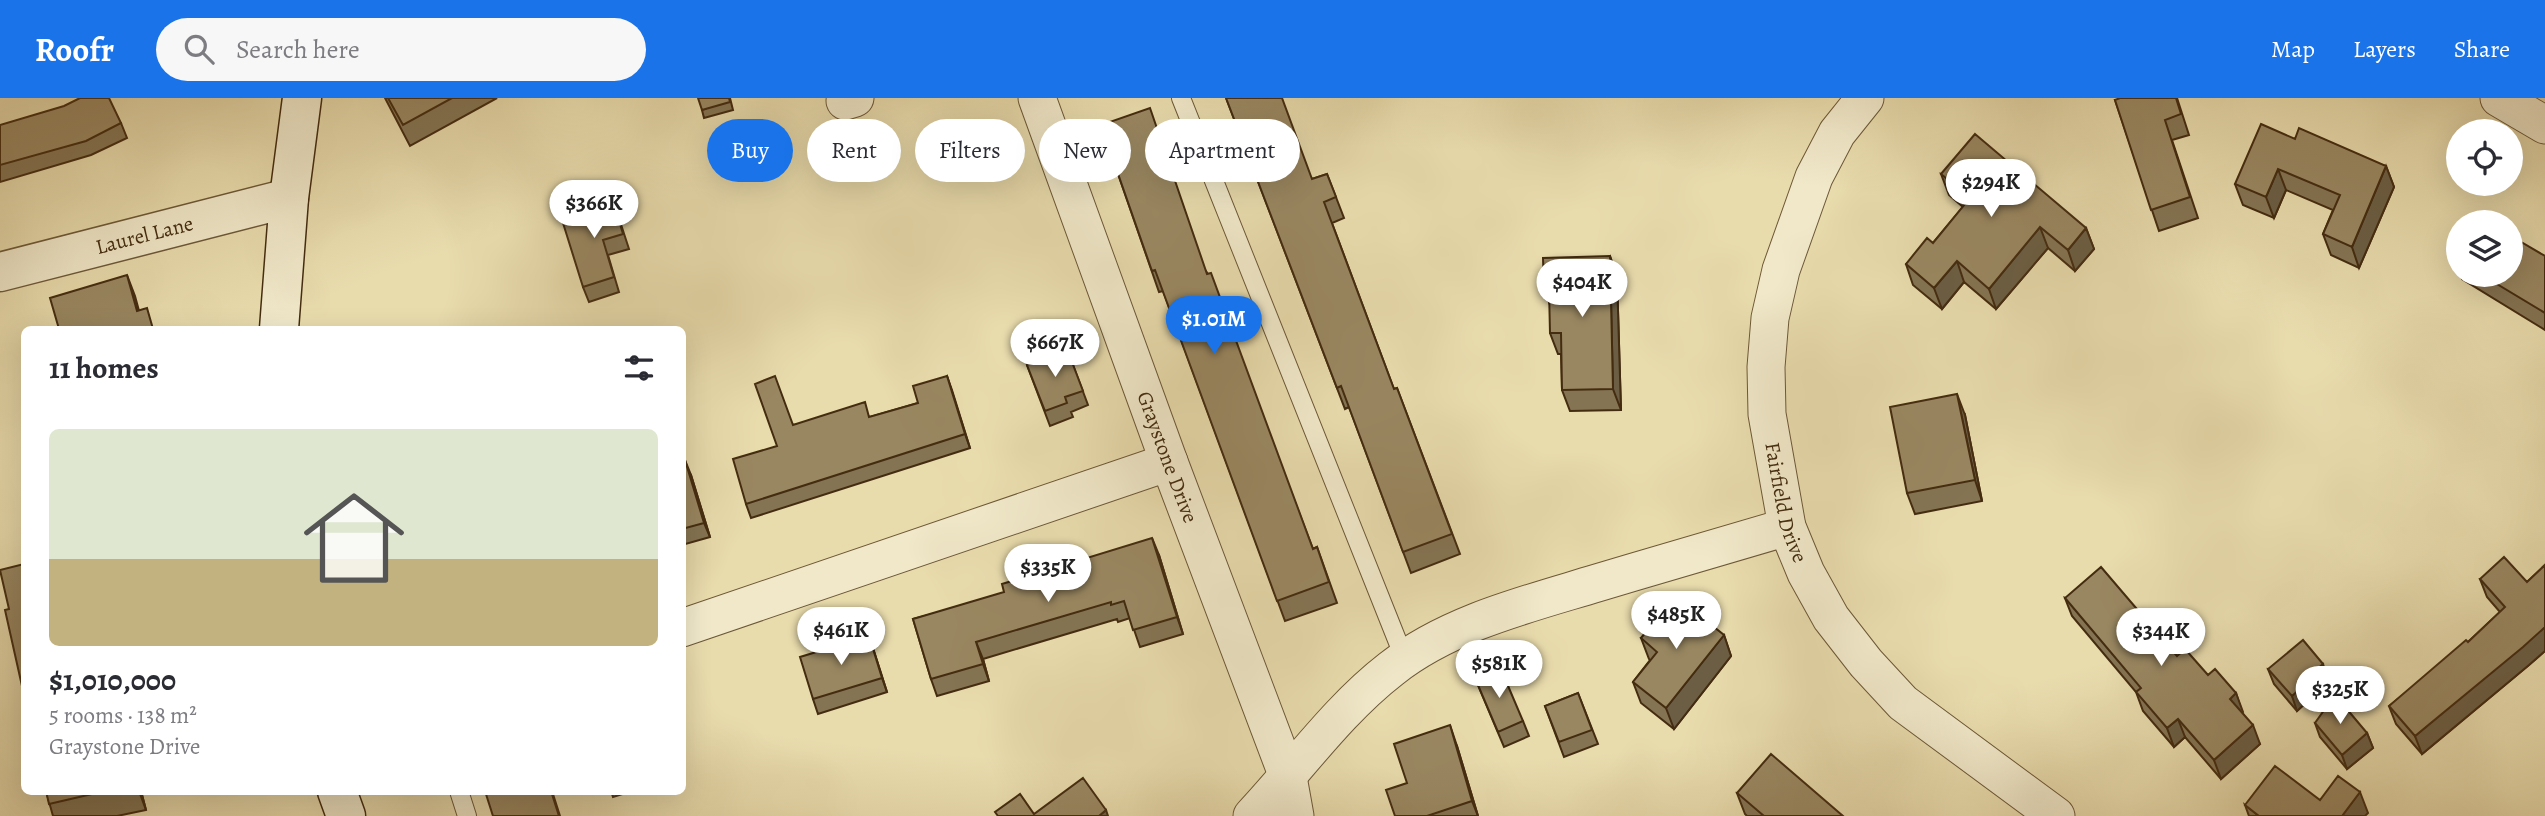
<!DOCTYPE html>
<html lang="en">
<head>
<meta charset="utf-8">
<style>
	body { margin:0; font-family:Alegreya,serif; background:#f7f7f7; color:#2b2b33; height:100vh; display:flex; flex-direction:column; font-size:26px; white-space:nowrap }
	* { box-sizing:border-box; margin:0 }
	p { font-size:23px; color:#7c7c81 }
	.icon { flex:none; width:38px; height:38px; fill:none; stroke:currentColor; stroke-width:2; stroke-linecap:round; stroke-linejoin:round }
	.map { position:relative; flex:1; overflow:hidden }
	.drawer { position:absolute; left:21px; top:228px; width:665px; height:469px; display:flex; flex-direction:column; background:#fff; border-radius:10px; box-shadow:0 7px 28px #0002 }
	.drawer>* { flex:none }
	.banner { position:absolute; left:707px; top:21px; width:665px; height:63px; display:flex; gap:14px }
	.fabs { position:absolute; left:2446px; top:21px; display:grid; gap:14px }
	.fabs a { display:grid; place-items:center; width:77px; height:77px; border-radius:50%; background:#fff; box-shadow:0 7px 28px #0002; font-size:35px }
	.price { position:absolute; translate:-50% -60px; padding:0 16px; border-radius:24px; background:#fff; color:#222; font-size:23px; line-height:46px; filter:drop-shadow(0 2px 4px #0008) }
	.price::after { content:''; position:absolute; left:50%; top:42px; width:21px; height:16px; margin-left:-10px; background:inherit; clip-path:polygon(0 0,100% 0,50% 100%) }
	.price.active { background:#1a73e8; color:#fff }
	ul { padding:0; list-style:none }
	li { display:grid; align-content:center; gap:14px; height:371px; padding:0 28px }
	li span { display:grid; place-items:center; height:217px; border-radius:10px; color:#555 }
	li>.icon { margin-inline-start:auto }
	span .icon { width:126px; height:126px; fill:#fffc; stroke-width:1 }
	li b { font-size:30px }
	h2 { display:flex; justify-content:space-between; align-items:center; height:84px; padding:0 28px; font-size:30px }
	.pill { padding:0 24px; border-radius:32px; background:#fff; box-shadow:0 7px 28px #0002; font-size:24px; line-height:63px }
	.pill.active { background:#1a73e8; color:#fff }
	header { display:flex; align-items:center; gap:42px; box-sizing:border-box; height:98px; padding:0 35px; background:#1a73e8; color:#fff }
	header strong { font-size:33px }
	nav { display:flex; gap:38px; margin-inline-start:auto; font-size:24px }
	.search { width:490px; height:63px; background:#f7f7f7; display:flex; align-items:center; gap:18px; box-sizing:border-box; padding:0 24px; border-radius:38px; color:#7c7c81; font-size:26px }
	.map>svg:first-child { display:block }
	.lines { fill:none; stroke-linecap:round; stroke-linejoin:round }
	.service-casing { stroke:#6d5837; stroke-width:20 }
	.minor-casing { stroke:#6d5837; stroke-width:39 }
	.tertiary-casing { stroke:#6d5837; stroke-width:41 }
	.secondary-casing { stroke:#442c10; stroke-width:41 }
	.service { stroke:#f0e8c9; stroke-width:18 }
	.minor { stroke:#f0e8c9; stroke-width:37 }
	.tertiary { stroke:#f0e8c9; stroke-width:38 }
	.secondary { stroke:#f0e8c9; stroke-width:38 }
	.wall { fill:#847453; stroke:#442c10; stroke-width:2 }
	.shaded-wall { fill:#6b5e44; stroke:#442c10; stroke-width:2 }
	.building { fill:#998761; stroke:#442c10; stroke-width:2 }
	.labels { text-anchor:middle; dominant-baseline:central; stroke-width:7; stroke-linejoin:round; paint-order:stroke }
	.street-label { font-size:21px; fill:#442c10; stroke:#f0e8c9 }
</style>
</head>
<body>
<header>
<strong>Roofr</strong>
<div class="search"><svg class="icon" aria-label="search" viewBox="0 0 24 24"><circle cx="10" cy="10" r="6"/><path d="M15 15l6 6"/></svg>Search here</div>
<nav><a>Map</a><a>Layers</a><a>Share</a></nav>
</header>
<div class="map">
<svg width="2545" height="718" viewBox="0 0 2545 718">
	<rect width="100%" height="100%" fill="#e8dbac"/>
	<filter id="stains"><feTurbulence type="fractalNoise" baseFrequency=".00286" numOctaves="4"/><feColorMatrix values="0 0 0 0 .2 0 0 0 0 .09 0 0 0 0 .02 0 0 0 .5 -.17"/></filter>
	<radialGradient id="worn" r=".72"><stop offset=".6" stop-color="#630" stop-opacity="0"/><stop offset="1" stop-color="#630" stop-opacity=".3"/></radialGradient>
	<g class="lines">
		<g class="service-casing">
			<path id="service" d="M1181 0 1405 562
				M459 693 467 718"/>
		</g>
		<g class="minor-casing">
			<g id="minor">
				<path id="s1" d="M1037 0 1169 364 1288 679 1295 718"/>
				<path id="s2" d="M1865 0 1837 35 1814 79 1781 172 1770 220 1766 269 1767 316 1787 429 1806 475 1831 520 1866 565 1903 605 2056 718"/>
				<path d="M2499 0 2545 27"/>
				<path d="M845 3 855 0"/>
				<path d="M682 530 1169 364"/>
				<path d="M1252 718C1298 669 1338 612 1391 571 1449 525 1528 506 1597 485 1660 466 1723 448 1787 429"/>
			</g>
		</g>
		<g class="tertiary-casing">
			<g id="tertiary">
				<path id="s3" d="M0 174 289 100"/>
			</g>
		</g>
		<g class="secondary-casing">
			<path id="secondary" d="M279 231 289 100 302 0
				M337 693 346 718"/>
		</g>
		<use href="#service" class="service"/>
		<use href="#minor" class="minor"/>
		<use href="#tertiary" class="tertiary"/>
		<use href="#secondary" class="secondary"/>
	</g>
	<path class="wall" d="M385 0H497L410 48Z
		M730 0 733 12 704 20 702 12Z
		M1226 0 1312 81 1327 76 1344 120 1332 125 1394 291 1397 290 1460 456 1411 475 1349 309 1345 311Z
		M2177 0 2189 37 2172 42 2198 120 2159 133 2115 2Z
		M121 25 127 40 91 57 0 84V27Z
		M1101 27 1208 176 1313 451 1317 449 1337 505 1285 523 1163 193 1159 194Z
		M2295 41 2386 68 2394 89 2359 170 2331 157 2323 136 2333 112 2286 92 2274 120 2243 107 2235 86Z
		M1941 76 2086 130 2094 151 2075 173 2048 150 1996 211 1964 184 1942 211 1913 187 1906 166 1933 145 1963 109 1949 97Z
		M616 111 629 151 608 157 619 194 589 204 583 189Z
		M2459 153V172L2455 160Z
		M1610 158 1617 179 1621 312 1570 313 1562 292 1561 256H1558L1550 235V207L1544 191Z
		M2545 158V232L2462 181 2461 177H2511Z
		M1067 251 1088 307 1071 314 1073 319 1050 328 1027 267Z
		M947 278 970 350 751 420 746 406 777 348 793 327 870 319 918 305Z
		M1965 317 1982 403 1915 416 1907 395Z
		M682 363 691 377 710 439 682 447Z
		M1159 457 1183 536 1140 549 1130 520 1118 524 1117 521 983 561 989 583 937 598 931 581 913 521Z
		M2545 467V553L2529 567 2422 656 2396 626 2389 608 2468 544 2500 514 2487 499 2480 481 2527 484Z
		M2065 500 2177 558 2236 595 2242 614 2260 646 2221 681 2185 639 2174 649 2143 613 2136 594 2072 518Z
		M1724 537 1731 558 1674 631 1641 605 1633 584 1650 562 1649 561 1641 540Z
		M869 538 887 594 818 616 813 601Z
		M2268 571 2328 581 2321 587 2322 590 2297 613 2274 586Z
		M1475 580 1523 623 1529 638 1504 649Z
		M1578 595 1598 646 1564 659 1545 608Z
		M2315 625 2367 635 2373 650 2347 671 2320 639Z
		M1457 648 1478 718H1395L1407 685Z
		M46 693H141L146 712 117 718H53Z
		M611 693H632L613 699Z
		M1737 695 1843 718H1747L1745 716Z
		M2245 707 2259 718H2249Z"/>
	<path class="shaded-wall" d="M2386 68 2394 89 2359 170 2352 149Z
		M2278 71 2286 92 2274 120 2266 99Z
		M2040 129 2048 150 1996 211 1989 191Z
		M2086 130 2094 151 2075 173 2068 152Z
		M1610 158 1617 179 1621 312 1613 291Z
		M1957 163 1964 184 1942 211 1934 190Z
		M127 177 135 198 144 231 137 213Z
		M947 278 952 292 970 350 965 336Z
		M1957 296 1965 317 1982 403 1975 382Z
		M685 362 691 377 710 439 704 425Z
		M1152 440 1159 457 1183 536 1177 519Z
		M2545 529V553L2529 567 2422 656 2415 638Z
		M1724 537 1731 558 1674 631 1666 610Z
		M869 538 874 553 887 594 882 580Z
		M976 544 983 561 989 583 983 566Z
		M2323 566 2328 581 2321 587 2322 590 2297 613 2292 598 2315 573Z
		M2236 595 2243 614 2237 619 2230 601Z
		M2178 621 2185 639 2174 649 2167 630Z
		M1450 627 1457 648 1478 718 1472 703Z
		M2253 627 2260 646 2221 681 2214 662Z
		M2367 635 2373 650 2347 671 2342 657Z
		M139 693H141L146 712Z
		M551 693H552L560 718H559Z
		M2360 694 2368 715 2365 718H2342Z
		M1106 712 1108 718H1099Z"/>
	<path class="building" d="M80 0H109L121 25 86 43 0 67V27L64 8Z
		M388 0H452L403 27Z
		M698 0H729L730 4 702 12Z
		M1226 0H1282L1312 81 1327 76 1336 99 1324 104 1394 291 1397 290 1452 436 1403 454 1341 288 1337 290Z
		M2120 0H2176L2181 16 2165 22 2190 99 2151 112 2115 2Z
		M1150 10 1207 176 1211 175 1313 451 1317 449 1329 484 1277 503 1155 172 1152 173 1101 27Z
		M2261 26 2295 41 2299 30 2386 68 2352 149 2323 136 2340 97 2278 71 2266 99 2235 86Z
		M1975 36 2086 130 2068 152 2040 129 1989 191 1957 163 1934 190 1906 166 1927 140 1933 145 1970 100 1941 76Z
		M611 96 623 136 603 142 614 179 583 189 563 125 589 116 585 105Z
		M2480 118 2489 124H2476Z
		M2511 138 2545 158V215L2482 177H2511Z
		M2459 153V163L2455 160Z
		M1610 158 1613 291 1562 292 1561 235H1550L1549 191H1544L1543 160Z
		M127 177 137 213 147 210 153 231H59L50 200Z
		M1067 251 1083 293 1065 299 1067 305 1045 313 1027 267Z
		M775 278 793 327 865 304 869 319 918 305 913 288 947 278 965 336 746 406 733 361 777 348 755 286Z
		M1957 296 1975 382 1907 395 1890 309Z
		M685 362 704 425 682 431V363Z
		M1152 440 1177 519 1133 532 1124 503 1111 507V504L976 544 983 566 931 581 913 521 1004 494 1002 486Z
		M2504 459 2527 484 2545 467V529L2523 549 2415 638 2389 608 2466 542 2468 544 2505 509 2480 481Z
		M24 466V597L5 512 9 511 0 472Z
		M2101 469 2177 558 2185 551 2208 577 2215 571 2236 595 2230 601 2253 627 2214 662 2178 621 2167 630 2136 594 2141 590 2065 500Z
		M1675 498 1724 537 1666 610 1633 584 1657 554 1641 540Z
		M869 538 882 580 813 601 800 559Z
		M2303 542 2323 566 2315 573 2317 576 2292 598 2268 571Z
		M1500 569 1523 623 1498 634 1475 580Z
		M1578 595 1592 632 1559 644 1545 608Z
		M2335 597 2367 635 2342 657 2315 625Z
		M1450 627 1472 703 1427 718H1395L1386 692 1407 685 1394 646Z
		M1771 656 1843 718H1764L1737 695Z
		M2275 668 2320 702 2338 678 2360 694 2342 718H2259L2245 707Z
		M1083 680 1106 712 1099 718H998L995 714 1020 696 1034 716Z
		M46 693H105L49 706Z
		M485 693H551L559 718H493Z"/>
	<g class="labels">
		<g class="street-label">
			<text stroke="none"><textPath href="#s3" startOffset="149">Laurel Lane</textPath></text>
			<text stroke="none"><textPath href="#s1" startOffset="382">Graystone Drive</textPath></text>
			<text stroke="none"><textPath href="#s2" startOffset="429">Fairfield Drive</textPath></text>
		</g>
	</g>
	<rect width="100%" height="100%" filter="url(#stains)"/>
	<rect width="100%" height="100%" fill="url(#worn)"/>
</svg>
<div class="fabs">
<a><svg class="icon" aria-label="locate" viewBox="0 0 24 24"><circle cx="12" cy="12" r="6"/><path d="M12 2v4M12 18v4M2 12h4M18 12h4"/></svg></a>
<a><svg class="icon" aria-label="layers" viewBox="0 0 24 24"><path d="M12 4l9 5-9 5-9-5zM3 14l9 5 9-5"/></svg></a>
</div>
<b class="price" style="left:1991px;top:121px">$294K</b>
<b class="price" style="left:594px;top:142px">$366K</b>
<b class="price" style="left:1582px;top:221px">$404K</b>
<b class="price active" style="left:1214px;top:258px">$1.01M</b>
<b class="price" style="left:1055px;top:281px">$667K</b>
<b class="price" style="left:1048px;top:506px">$335K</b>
<b class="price" style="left:1676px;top:553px">$485K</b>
<b class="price" style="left:841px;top:569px">$461K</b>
<b class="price" style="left:2161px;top:570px">$344K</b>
<b class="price" style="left:1499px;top:602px">$581K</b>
<b class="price" style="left:2340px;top:628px">$325K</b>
<div class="banner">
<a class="pill active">Buy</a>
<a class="pill">Rent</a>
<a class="pill">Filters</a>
<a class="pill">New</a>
<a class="pill">Apartment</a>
</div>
<section class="drawer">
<h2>11 homes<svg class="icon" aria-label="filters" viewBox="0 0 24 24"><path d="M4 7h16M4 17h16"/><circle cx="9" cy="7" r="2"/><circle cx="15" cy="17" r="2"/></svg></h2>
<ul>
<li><span style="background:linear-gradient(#dfe7d0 60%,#c2b280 0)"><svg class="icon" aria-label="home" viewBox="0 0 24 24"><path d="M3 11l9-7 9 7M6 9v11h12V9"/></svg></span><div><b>$1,010,000</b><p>5 rooms · 138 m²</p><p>Graystone Drive</p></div></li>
</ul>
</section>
</div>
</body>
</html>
